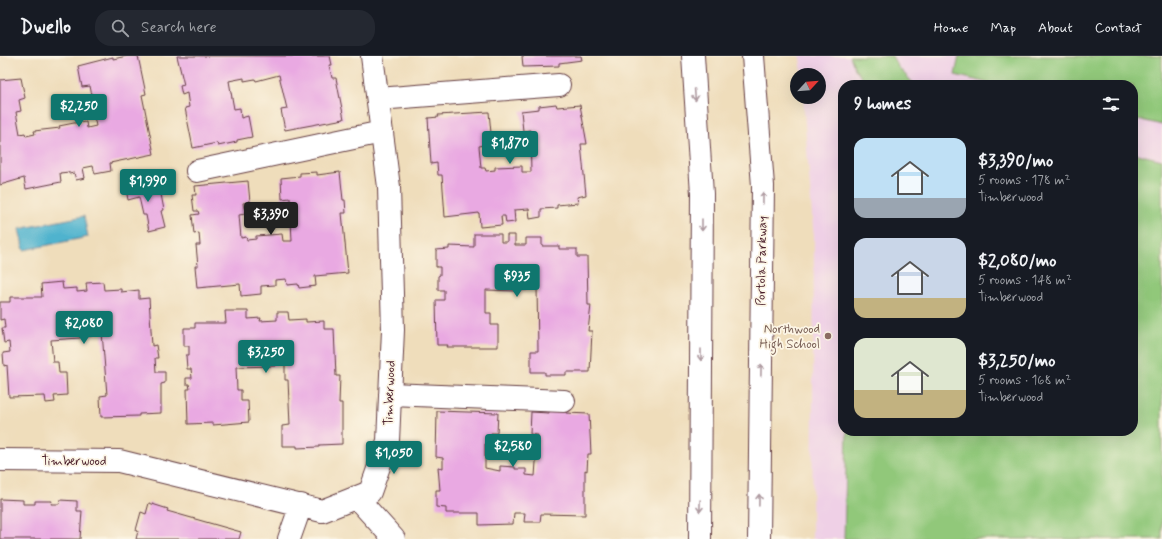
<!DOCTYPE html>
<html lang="en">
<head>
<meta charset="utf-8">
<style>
	body { margin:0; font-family:Mynerve,sans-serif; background:#242831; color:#f1f3f6; height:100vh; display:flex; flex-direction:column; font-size:15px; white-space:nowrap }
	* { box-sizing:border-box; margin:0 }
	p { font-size:13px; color:#9ea1a6 }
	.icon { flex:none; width:22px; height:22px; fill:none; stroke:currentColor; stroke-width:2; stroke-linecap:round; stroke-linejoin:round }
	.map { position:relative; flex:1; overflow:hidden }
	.drawer { position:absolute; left:838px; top:24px; width:300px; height:356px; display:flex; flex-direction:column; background:#171b24; border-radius:16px; box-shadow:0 4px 16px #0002 }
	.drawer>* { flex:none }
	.needle { width:26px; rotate:64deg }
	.controls { position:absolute; left:790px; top:12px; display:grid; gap:8px }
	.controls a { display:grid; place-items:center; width:36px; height:36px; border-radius:50%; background:#171b24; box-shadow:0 4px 16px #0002; font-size:20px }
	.price { position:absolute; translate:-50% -34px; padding:0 9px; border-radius:4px; background:#0f766e; color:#fff; font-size:13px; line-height:26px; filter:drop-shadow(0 1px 2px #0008) }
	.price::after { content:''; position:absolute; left:50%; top:24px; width:12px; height:9px; margin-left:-6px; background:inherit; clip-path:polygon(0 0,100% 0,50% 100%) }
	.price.active { background:#222; color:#fff }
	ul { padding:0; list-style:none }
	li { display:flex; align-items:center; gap:12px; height:100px; padding:0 16px }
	li span { display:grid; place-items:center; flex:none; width:112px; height:80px; border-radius:12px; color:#555 }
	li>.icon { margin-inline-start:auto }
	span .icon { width:48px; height:48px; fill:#fffc; stroke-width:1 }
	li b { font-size:17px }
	h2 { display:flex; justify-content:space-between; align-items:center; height:48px; padding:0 16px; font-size:17px }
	header { display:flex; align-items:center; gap:24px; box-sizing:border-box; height:56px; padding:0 20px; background:#171b24; border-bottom:1px solid #363941 }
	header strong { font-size:19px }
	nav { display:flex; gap:22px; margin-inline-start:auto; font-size:14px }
	.search { width:280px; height:36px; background:#242831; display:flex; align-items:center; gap:10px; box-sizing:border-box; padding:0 14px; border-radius:16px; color:#9ea1a6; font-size:15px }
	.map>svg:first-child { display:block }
	.built { fill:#efd0e6; fill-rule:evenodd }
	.green { fill:#91c87a; stroke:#6e7452 }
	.water { fill:#4fb3ce; stroke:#4c697c }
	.building { fill:#e9a9e2 }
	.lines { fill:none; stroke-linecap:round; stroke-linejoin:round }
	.minor-casing { stroke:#633c41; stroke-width:24 }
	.major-casing { stroke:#633c41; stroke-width:24 }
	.minor { stroke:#fff; stroke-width:22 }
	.major { stroke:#fff; stroke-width:22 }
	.oneway { stroke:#ae9aa0 }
	.education-dot { fill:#8d6e63; stroke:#fcf5e5; stroke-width:1.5 }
	.labels { text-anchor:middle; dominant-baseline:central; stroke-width:3.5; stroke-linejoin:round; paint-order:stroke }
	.street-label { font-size:13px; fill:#4a1f2b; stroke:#fcf5e5 }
	.education-label { font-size:13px; fill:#785e54; stroke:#fcf5e5; text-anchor:end }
</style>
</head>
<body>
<header>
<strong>Dwello</strong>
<div class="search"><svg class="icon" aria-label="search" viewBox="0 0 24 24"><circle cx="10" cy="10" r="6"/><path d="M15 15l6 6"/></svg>Search here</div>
<nav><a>Home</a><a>Map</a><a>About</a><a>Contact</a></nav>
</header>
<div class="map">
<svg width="1162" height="483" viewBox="0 0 1162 483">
	<rect width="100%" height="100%" fill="#fcf5e5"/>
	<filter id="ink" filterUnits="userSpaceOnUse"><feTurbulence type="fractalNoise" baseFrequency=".025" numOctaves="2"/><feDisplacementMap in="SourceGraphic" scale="8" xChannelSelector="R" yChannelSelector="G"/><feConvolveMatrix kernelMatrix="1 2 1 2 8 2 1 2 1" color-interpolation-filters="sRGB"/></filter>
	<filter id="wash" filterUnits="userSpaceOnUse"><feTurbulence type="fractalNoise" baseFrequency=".012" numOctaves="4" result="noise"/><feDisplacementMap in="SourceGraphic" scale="16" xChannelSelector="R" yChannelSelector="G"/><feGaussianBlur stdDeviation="0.9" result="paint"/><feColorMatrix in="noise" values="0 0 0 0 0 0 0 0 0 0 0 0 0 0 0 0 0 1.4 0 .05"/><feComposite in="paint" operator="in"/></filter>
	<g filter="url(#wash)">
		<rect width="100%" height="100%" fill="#efddbb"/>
		<path class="built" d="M800 0H1162V483H812L814 185 803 41H819V19H802ZM843 29H1133V375H843Z"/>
		<path class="green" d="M850 0H892L898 11 915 29H867L855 13Z
			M959 0H1162V69L1133 62V29H996L955 19Z
			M1133 97 1162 104V483H844L847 375H1133Z"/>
		<path class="water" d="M84 160 88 181 24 194 19 173Z"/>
		<g id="blocks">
			<path class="building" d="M127 0H138L146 38 142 39 154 98 110 107 111 115 95 118 93 110 83 112 85 122 76 124 74 117 69 118V116L60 117 61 126 26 133 24 122 0 129V24L21 22 25 42 19 44 21 55 16 56 20 78 25 77 26 80 35 78 34 75 60 72 59 70 74 67 86 66 87 72 96 70 92 51 94 50 90 30 82 31 78 10 113 1V3Z
				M177 0H330L332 9H329L332 22H336L344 63 285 74 281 54 287 53 279 19 256 25 255 23 244 25V22L229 25 234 53 240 52 241 62 248 60 252 81 237 84V86L218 90 217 87 193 92 185 52 189 51 187 37 182 39 180 30 184 29Z
				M522 0H581L582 4 559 7V10L523 11Z
				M556 48 557 51 580 49 587 88H581L586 139 577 141 578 147 557 149V152L541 153V161L530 163 529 153 514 154 515 166 506 167 505 160H501L502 169 480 171 479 157 445 161 442 119H438L437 107 431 108 428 62 439 61 438 59 489 56 491 77H483L485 89 479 90 481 112H485L486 115 495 114V111L522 110V116H531L530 74 523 75 521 55 539 53V50Z
				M317 116V119L340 116 343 144H345L346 157H342L348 217 315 220 316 230 299 232 298 228 287 229 286 223 275 224V229L261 230V238L241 240 240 228 197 232 195 210H198L196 189H200L199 177 194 178 192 159 199 158 198 155H194L192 139H196L195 130 248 125 250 146 243 147 245 158 239 159 241 182 246 181 247 184 256 183V180L282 178 283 185H292L290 142 282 143 281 122 300 120V117Z
				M143 124 145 136 160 133 164 154 161 155 165 171 149 175 146 159H143L139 141 128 144 125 127Z
				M474 178H501V186H507V179H515V189H526V182H542V190H559V193H577V201H587L588 249H591L588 275H592L590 316H566V319H545V316H531V295H538L537 231H527V234H516L517 235 486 234V257H491V269H498V291H447L448 289H437L436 244H444V234H438V220L440 219V211H436V194L449 193V190L474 191Z
				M62 226 63 233 77 232V236L87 235 86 227 103 226 104 234 121 233V236L139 234V243L149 242 152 290 156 289 158 302H155L156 316H165V327L161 328V357L139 358V360L101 361 100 340 107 339 102 276H92V280H81L80 282 51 284 53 306H58L59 317H66L67 339 54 340 55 346 46 347 45 340 9 341 7 309 4 310 3 297 10 296 9 286 4 287 2 272H5L4 263 0 264V246H10V241H42L41 228Z
				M225 255H248V263L261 262 260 265 277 264V256H288L289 264 306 263V266L324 265V273H334L336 320H340L339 347H342V388L319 389V391L297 392V390H282V370L290 369 288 324H285V306H276V310L236 311 237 334H241V345H248L249 366 213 369V367L188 368 187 333H190L189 328H186V322H192L191 313H187L186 299H189V290H184V272H195V267H226Z
				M549 354 566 355V357L589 358 591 398H588L587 415 585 414V459L541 458 540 466H524L525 457H514L513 468 479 469V457H446V452L436 451V434H440L438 411 443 412V402L436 401 437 355 498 357 497 377H491V388H485V412L500 415V410L515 411V413H526V419L535 420 538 379 530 378 531 356 549 357Z
				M0 443 23 444V448H35V445H52L51 448H59L60 444 77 445V455H82L80 483H0Z
				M149 447 168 453 167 455 241 476 239 483H136L138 475 136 474 141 456 146 458Z"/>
		</g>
	</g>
	<g filter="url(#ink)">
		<use href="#blocks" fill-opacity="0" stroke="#633c41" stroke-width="1"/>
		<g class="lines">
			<g class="minor-casing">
				<path id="minor" d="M378 43 559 29
					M197 115 382 76
					M390 338 564 345
					M0 404 119 405 322 455 370 436 388 385 393 274 389 131 372 0
					M356 441 394 483
					M289 483 301 449"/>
			</g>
			<g class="major-casing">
				<path id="major" d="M693 0 702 138 700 483
					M753 0 763 130 759 483"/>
			</g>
			<use href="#minor" class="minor"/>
			<use href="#major" class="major"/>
		</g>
		<defs><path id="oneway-shaft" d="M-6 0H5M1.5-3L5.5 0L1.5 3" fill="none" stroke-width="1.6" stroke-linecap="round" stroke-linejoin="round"/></defs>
		<g class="oneway">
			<use href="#oneway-shaft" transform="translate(695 39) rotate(86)"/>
			<use href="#oneway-shaft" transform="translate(763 142) rotate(-89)"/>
			<use href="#oneway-shaft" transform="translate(702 169) rotate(90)"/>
			<use href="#oneway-shaft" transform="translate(701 299) rotate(90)"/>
			<use href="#oneway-shaft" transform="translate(761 314) rotate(-89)"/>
			<use href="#oneway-shaft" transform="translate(759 444) rotate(-89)"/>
			<use href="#oneway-shaft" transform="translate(700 450) rotate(91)"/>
		</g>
	</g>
	<circle class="education-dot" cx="828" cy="280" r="4"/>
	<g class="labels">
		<g class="street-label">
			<text transform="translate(762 205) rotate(-89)">Portola Parkway</text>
			<text transform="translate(390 337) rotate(-88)">Timberwood</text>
			<text x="74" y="405">Timberwood</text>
		</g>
		<g class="education-label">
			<text x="820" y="273">Northwood<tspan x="820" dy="15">High School</tspan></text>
		</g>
	</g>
</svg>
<div class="controls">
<a><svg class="needle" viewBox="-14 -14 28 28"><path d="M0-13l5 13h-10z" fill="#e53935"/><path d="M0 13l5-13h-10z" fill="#9ea1a6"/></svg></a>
</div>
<b class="price" style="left:79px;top:72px">$2,250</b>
<b class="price" style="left:510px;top:109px">$1,870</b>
<b class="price" style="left:148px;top:147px">$1,990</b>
<b class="price active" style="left:271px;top:180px">$3,390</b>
<b class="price" style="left:517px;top:242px">$935</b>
<b class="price" style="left:84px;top:289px">$2,080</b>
<b class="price" style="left:266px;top:318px">$3,250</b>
<b class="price" style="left:513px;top:412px">$2,580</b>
<b class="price" style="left:394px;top:419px">$1,050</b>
<section class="drawer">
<h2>9 homes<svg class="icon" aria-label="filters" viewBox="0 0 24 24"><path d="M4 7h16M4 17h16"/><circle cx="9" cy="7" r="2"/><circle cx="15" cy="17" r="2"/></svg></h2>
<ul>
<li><span style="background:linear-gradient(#bfe0f5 75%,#9aa5b1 0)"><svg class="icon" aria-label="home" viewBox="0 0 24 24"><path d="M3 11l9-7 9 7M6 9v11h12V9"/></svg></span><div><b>$3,390/mo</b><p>5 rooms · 178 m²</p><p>Timberwood</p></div></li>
<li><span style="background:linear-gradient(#c9d6e8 75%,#c2b280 0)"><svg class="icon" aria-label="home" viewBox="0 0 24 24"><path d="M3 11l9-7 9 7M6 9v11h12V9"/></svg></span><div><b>$2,080/mo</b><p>5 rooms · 148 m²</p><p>Timberwood</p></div></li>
<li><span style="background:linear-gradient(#dfe7d0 65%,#c2b280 0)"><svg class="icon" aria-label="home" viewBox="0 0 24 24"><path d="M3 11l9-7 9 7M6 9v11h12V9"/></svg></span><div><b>$3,250/mo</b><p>5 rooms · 168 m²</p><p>Timberwood</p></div></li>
</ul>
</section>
</div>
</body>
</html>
